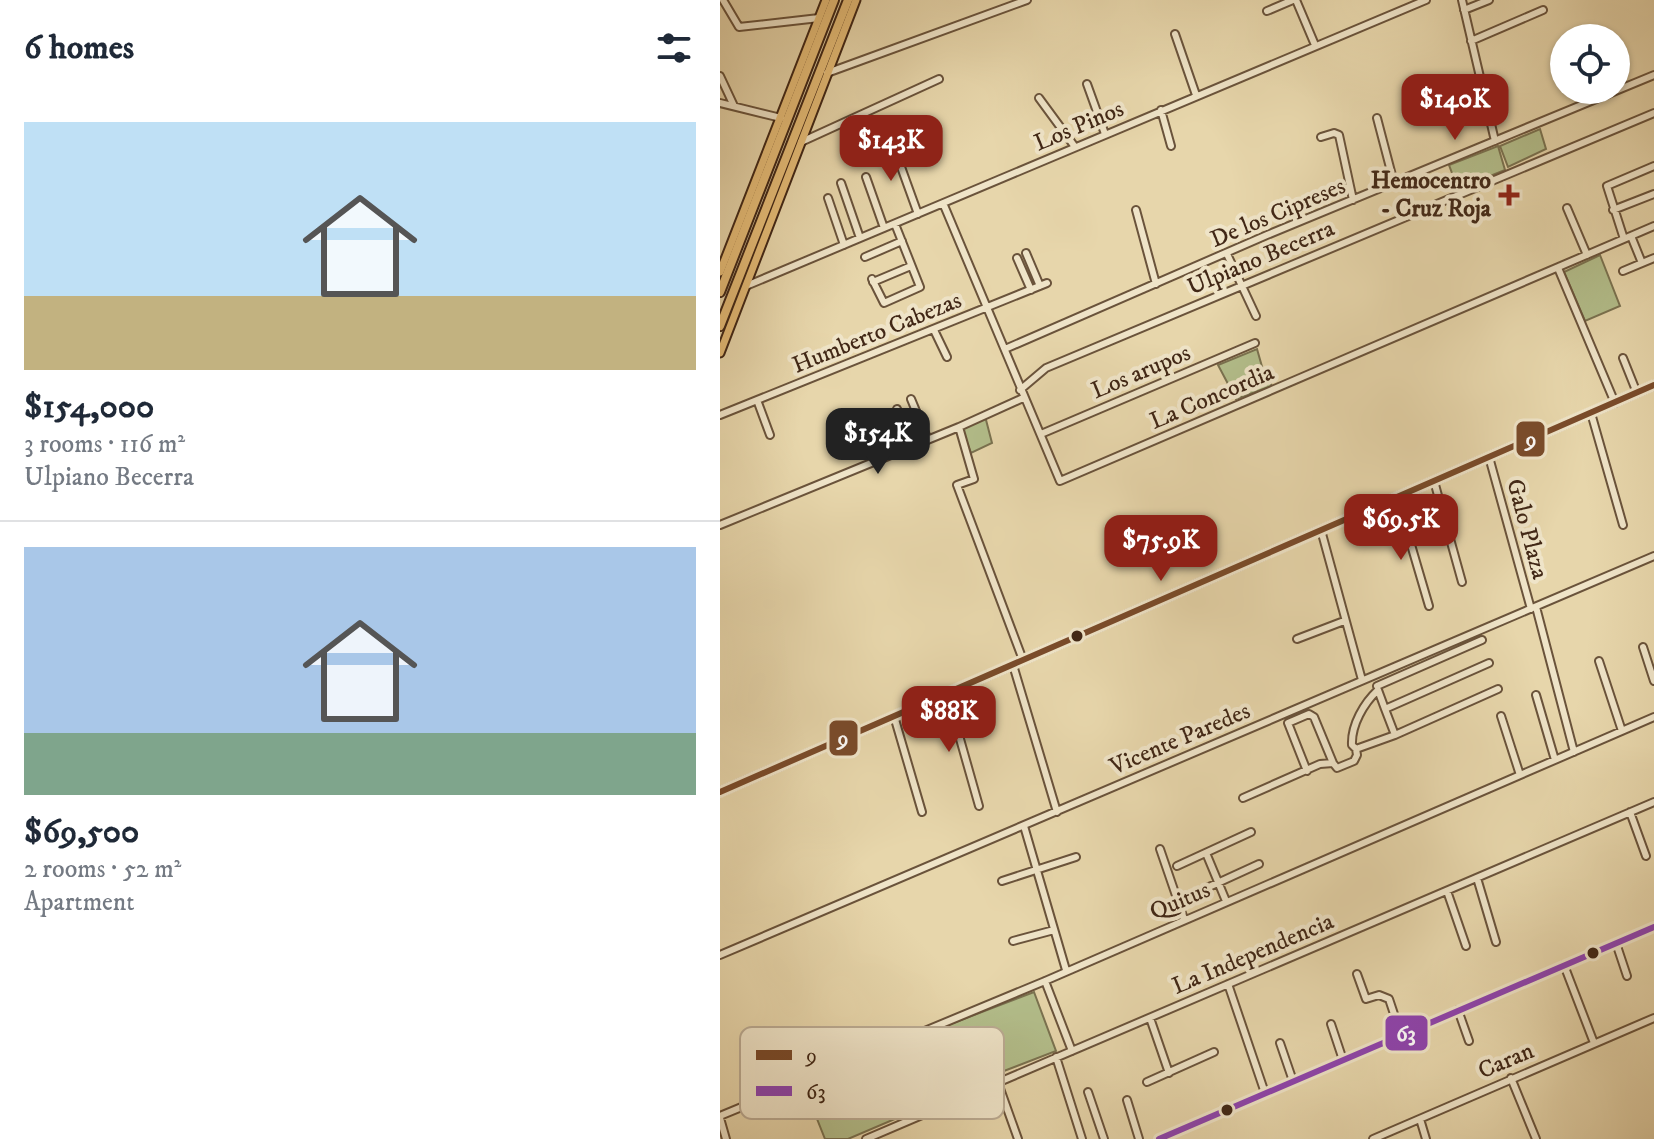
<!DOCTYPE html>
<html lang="en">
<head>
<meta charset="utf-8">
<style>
	body { margin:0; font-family:"IM FELL DW Pica",serif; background:#f6f6f7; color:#1f2937; height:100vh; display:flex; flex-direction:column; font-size:30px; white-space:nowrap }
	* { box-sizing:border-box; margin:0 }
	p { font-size:26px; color:#747a83 }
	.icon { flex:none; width:44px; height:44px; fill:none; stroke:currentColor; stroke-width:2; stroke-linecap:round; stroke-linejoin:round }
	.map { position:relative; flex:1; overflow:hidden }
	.sheet { display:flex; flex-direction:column; background:#fff; width:720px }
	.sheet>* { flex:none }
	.controls { position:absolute; left:830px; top:24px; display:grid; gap:16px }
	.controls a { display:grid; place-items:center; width:80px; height:80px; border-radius:50%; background:#fff; box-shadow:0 2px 6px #0004; font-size:40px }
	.price { position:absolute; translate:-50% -68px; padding:0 18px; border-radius:16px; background:#8f2418; color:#fff; font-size:26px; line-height:52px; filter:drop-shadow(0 2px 4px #0008) }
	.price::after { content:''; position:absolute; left:50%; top:48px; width:24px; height:18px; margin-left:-12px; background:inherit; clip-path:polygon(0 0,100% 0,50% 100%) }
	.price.on { background:#222; color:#fff }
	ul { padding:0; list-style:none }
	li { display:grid; align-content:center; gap:16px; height:424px; padding:0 24px }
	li+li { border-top:2px solid #e0e1e3 }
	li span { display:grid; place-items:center; height:248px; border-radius:0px; color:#555 }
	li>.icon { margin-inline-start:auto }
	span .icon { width:144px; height:144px; fill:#fffc; stroke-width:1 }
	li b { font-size:34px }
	h2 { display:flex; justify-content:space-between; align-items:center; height:96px; padding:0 24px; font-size:34px }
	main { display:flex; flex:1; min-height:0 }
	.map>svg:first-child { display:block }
	.green { fill:#b3be8b; stroke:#7a7250; stroke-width:2 }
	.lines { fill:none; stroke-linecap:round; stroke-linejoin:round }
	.minor-casing { stroke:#6a533b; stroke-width:10 }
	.major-casing { stroke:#412716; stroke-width:11 }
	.highway-casing { stroke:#412716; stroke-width:12 }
	.minor { stroke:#efe4c8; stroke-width:6 }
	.major { stroke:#e4bb76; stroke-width:7 }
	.highway { stroke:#e4bb76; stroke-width:8 }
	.bus-1-casing { stroke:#efe4c8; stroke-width:12 }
	.bus-2-casing { stroke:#efe4c8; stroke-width:12 }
	.bus-1 { stroke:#7a4b2a; stroke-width:6 }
	.bus-2 { stroke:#8e44ad; stroke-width:6 }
	.poi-dot { fill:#8f2418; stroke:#efe4c8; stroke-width:3 }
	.bus-dot { fill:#412716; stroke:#efe4c8; stroke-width:3 }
	.labels { text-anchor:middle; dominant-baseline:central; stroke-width:8; stroke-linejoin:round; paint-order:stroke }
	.street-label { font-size:24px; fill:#412716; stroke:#efe4c8 }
	.poi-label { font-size:24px; font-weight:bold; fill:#412716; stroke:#efe4c8; text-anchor:end }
	.key { fill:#efe4c8; stroke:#bbab93; stroke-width:2 }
	.key-label { font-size:22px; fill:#412716 }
	.line-badge { stroke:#efe4c8; stroke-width:3 }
	.badge-label { font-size:22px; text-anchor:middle; font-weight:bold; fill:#fff }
</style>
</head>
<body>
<main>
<section class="sheet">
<h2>6 homes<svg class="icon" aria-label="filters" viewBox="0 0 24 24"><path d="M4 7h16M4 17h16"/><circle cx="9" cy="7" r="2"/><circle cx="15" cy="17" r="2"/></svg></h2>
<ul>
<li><span style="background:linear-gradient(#bfe0f5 70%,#c2b280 0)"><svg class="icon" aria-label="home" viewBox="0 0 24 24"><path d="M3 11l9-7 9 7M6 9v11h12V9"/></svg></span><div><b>$154,000</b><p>3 rooms · 116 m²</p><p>Ulpiano Becerra</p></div></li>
<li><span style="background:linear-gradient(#a9c7e8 75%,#7fa58c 0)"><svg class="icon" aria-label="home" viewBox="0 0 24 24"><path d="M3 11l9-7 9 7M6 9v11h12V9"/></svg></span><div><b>$69,500</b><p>2 rooms · 52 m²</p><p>Apartment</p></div></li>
</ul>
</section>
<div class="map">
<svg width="934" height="1139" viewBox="0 0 934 1139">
	<rect width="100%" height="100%" fill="#e7d6ab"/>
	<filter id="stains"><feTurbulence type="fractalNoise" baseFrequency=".0025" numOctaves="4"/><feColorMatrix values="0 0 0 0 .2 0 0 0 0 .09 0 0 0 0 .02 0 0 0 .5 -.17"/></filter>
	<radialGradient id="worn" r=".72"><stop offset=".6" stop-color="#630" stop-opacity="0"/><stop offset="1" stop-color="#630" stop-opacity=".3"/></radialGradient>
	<path class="green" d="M820 129 826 149 788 167 780 146Z
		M778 146 785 170 738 189 729 165Z
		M880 255 900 306 865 321 844 272Z
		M537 349 543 370 552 386 516 399 498 365Z
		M265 416 272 443 251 453 241 427Z
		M314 992 336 1051 250 1084 228 1025Z
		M225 1028 250 1087 128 1139H105L84 1086Z"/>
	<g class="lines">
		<g class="minor-casing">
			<path id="minor" d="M3 0 19 27 99 18
				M576 0 595 45
				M742 0 775 141
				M744 10 769 0
				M547 11 573 0
				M455 34 476 95
				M751 41 823 10
				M107 73 307 0
				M0 76 14 106
				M367 84 385 134
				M319 98 355 147
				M0 103 61 118
				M441 110 451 146
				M657 118 674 183
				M601 137 614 133 619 135 633 200
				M81 142 219 79
				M172 142 198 214
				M146 177 164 228
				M121 183 140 238
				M108 198 124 245
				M223 203 340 481 934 226
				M847 208 867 255
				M416 210 436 284
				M893 210 934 194
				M911 236 922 263
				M904 239 887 186 934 166
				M306 253 320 286
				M507 254 536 316
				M145 257 182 241
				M297 258 311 290
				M838 268 895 403
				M903 271 934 258
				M152 279 164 303 200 287 175 224
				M153 282 191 266
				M26 286 706 0
				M214 330 227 357
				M285 349 547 235 934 75
				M903 358 917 393
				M300 390 326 368 934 113
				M191 399 208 440
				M37 400 50 435
				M177 409 193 446
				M871 413 903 525
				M0 415 327 283
				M239 427 254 479 237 485 303 660
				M321 434 535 343
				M769 457 811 609
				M714 481 742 582
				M677 497 709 606
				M0 525 239 427 303 398
				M601 530 642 680
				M816 607 854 752
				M577 639 624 621
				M923 647 934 681
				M879 661 902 731
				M293 665 337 812
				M657 686 762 640
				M227 693 259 806
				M816 695 835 760
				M174 716 202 812
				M781 716 800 775
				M675 735 778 689
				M636 749 632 745C631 725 644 703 658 690L665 709
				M587 771 568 723 589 714 594 717 613 763
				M523 798 600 764 613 763 617 768 634 761 637 755 636 749 675 735 665 709 769 663
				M910 812 926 856
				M304 826 346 970
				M440 849 464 919
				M486 853 506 901
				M457 866 531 832
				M757 878 776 942
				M282 881 356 857
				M727 891 746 946
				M467 897 539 864
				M293 941 334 930
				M896 943 907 976
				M0 955 934 556
				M844 965 874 1043
				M637 974 646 999 659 995 669 999 681 1035
				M325 981 352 1051
				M508 984 545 1093
				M738 1010 749 1041
				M430 1018 449 1073
				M611 1024 623 1060
				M560 1043 573 1081
				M336 1057 362 1139
				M791 1078 816 1139
				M427 1082 494 1052
				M278 1083 298 1139
				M368 1092 384 1139
				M407 1100 419 1139
				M0 1116 325 981 934 717
				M0 1118 6 1139
				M700 1119 706 1139
				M146 1139 934 802
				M439 1139 934 927
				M653 1139 934 1018"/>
		</g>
		<g class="major-casing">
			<path id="major" d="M0 272 106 0
				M0 353 136 0
				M0 792 934 385"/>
		</g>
		<g class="highway-casing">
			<path id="highway" d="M0 292 114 0
				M0 326 128 0"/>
		</g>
		<use href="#minor" class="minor"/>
		<use href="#major" class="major"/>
		<use href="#highway" class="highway"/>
		<g class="bus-1-casing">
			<path id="bus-1" d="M0 792 934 385"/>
		</g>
		<g class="bus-2-casing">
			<path id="bus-2" d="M439 1139 934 927"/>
		</g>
		<use href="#bus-1" class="bus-1"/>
		<use href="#bus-2" class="bus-2"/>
	</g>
	<path class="poi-dot" d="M785 183h8v8h8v8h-8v8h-8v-8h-8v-8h8z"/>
	<g class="bus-dot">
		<circle cx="357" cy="636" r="7"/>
		<circle cx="873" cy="953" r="7"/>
		<circle cx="507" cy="1110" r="7"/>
	</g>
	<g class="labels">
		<g class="street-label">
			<text transform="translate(359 126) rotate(-23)">Los Pinos</text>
			<text transform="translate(558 213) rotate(-23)">De los Cipreses</text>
			<text transform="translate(541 258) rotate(-23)">Ulpiano Becerra</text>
			<text transform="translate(157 333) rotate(-22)">Humberto Cabezas</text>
			<text transform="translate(421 372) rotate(-23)">Los arupos</text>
			<text transform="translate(492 397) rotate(-23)">La Concordia</text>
			<text transform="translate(807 529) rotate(75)">Galo Plaza</text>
			<text transform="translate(460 739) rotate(-23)">Vicente Paredes</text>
			<text transform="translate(460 901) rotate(-23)">Quitus</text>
			<text transform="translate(533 954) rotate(-23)">La Independencia</text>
			<text transform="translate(786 1061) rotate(-23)">Caran</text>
		</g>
		<g class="poi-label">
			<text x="771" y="181">Hemocentro<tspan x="771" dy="28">- Cruz Roja</tspan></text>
		</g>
	</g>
	<rect x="20" y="1027" width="264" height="92" rx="12" class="key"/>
	<rect x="36" y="1050" width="36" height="10" fill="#7a4b2a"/>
	<rect x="36" y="1086" width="36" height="10" fill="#8e44ad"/>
	<g class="key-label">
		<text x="86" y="1063">9</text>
		<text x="86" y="1099">63</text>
	</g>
	<g class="line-badge">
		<rect x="795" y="420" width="31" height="38" rx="8" fill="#7a4b2a"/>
		<rect x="108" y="719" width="31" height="38" rx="8" fill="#7a4b2a"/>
		<rect x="664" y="1014" width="45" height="38" rx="8" fill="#8e44ad"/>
	</g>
	<g class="badge-label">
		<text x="811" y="447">9</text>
		<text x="123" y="746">9</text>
		<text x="686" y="1041">63</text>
	</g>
	<rect width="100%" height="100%" filter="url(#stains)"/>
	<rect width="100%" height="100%" fill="url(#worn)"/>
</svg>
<div class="controls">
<a><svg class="icon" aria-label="locate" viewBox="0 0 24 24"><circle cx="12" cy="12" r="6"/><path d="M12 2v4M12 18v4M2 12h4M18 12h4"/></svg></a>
</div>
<b class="price" style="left:735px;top:142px">$140K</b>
<b class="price" style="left:171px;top:183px">$143K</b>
<b class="price on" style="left:158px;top:476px">$154K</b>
<b class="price" style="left:681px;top:562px">$69.5K</b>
<b class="price" style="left:441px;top:583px">$75.9K</b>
<b class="price" style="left:229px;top:754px">$88K</b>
</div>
</main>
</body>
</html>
